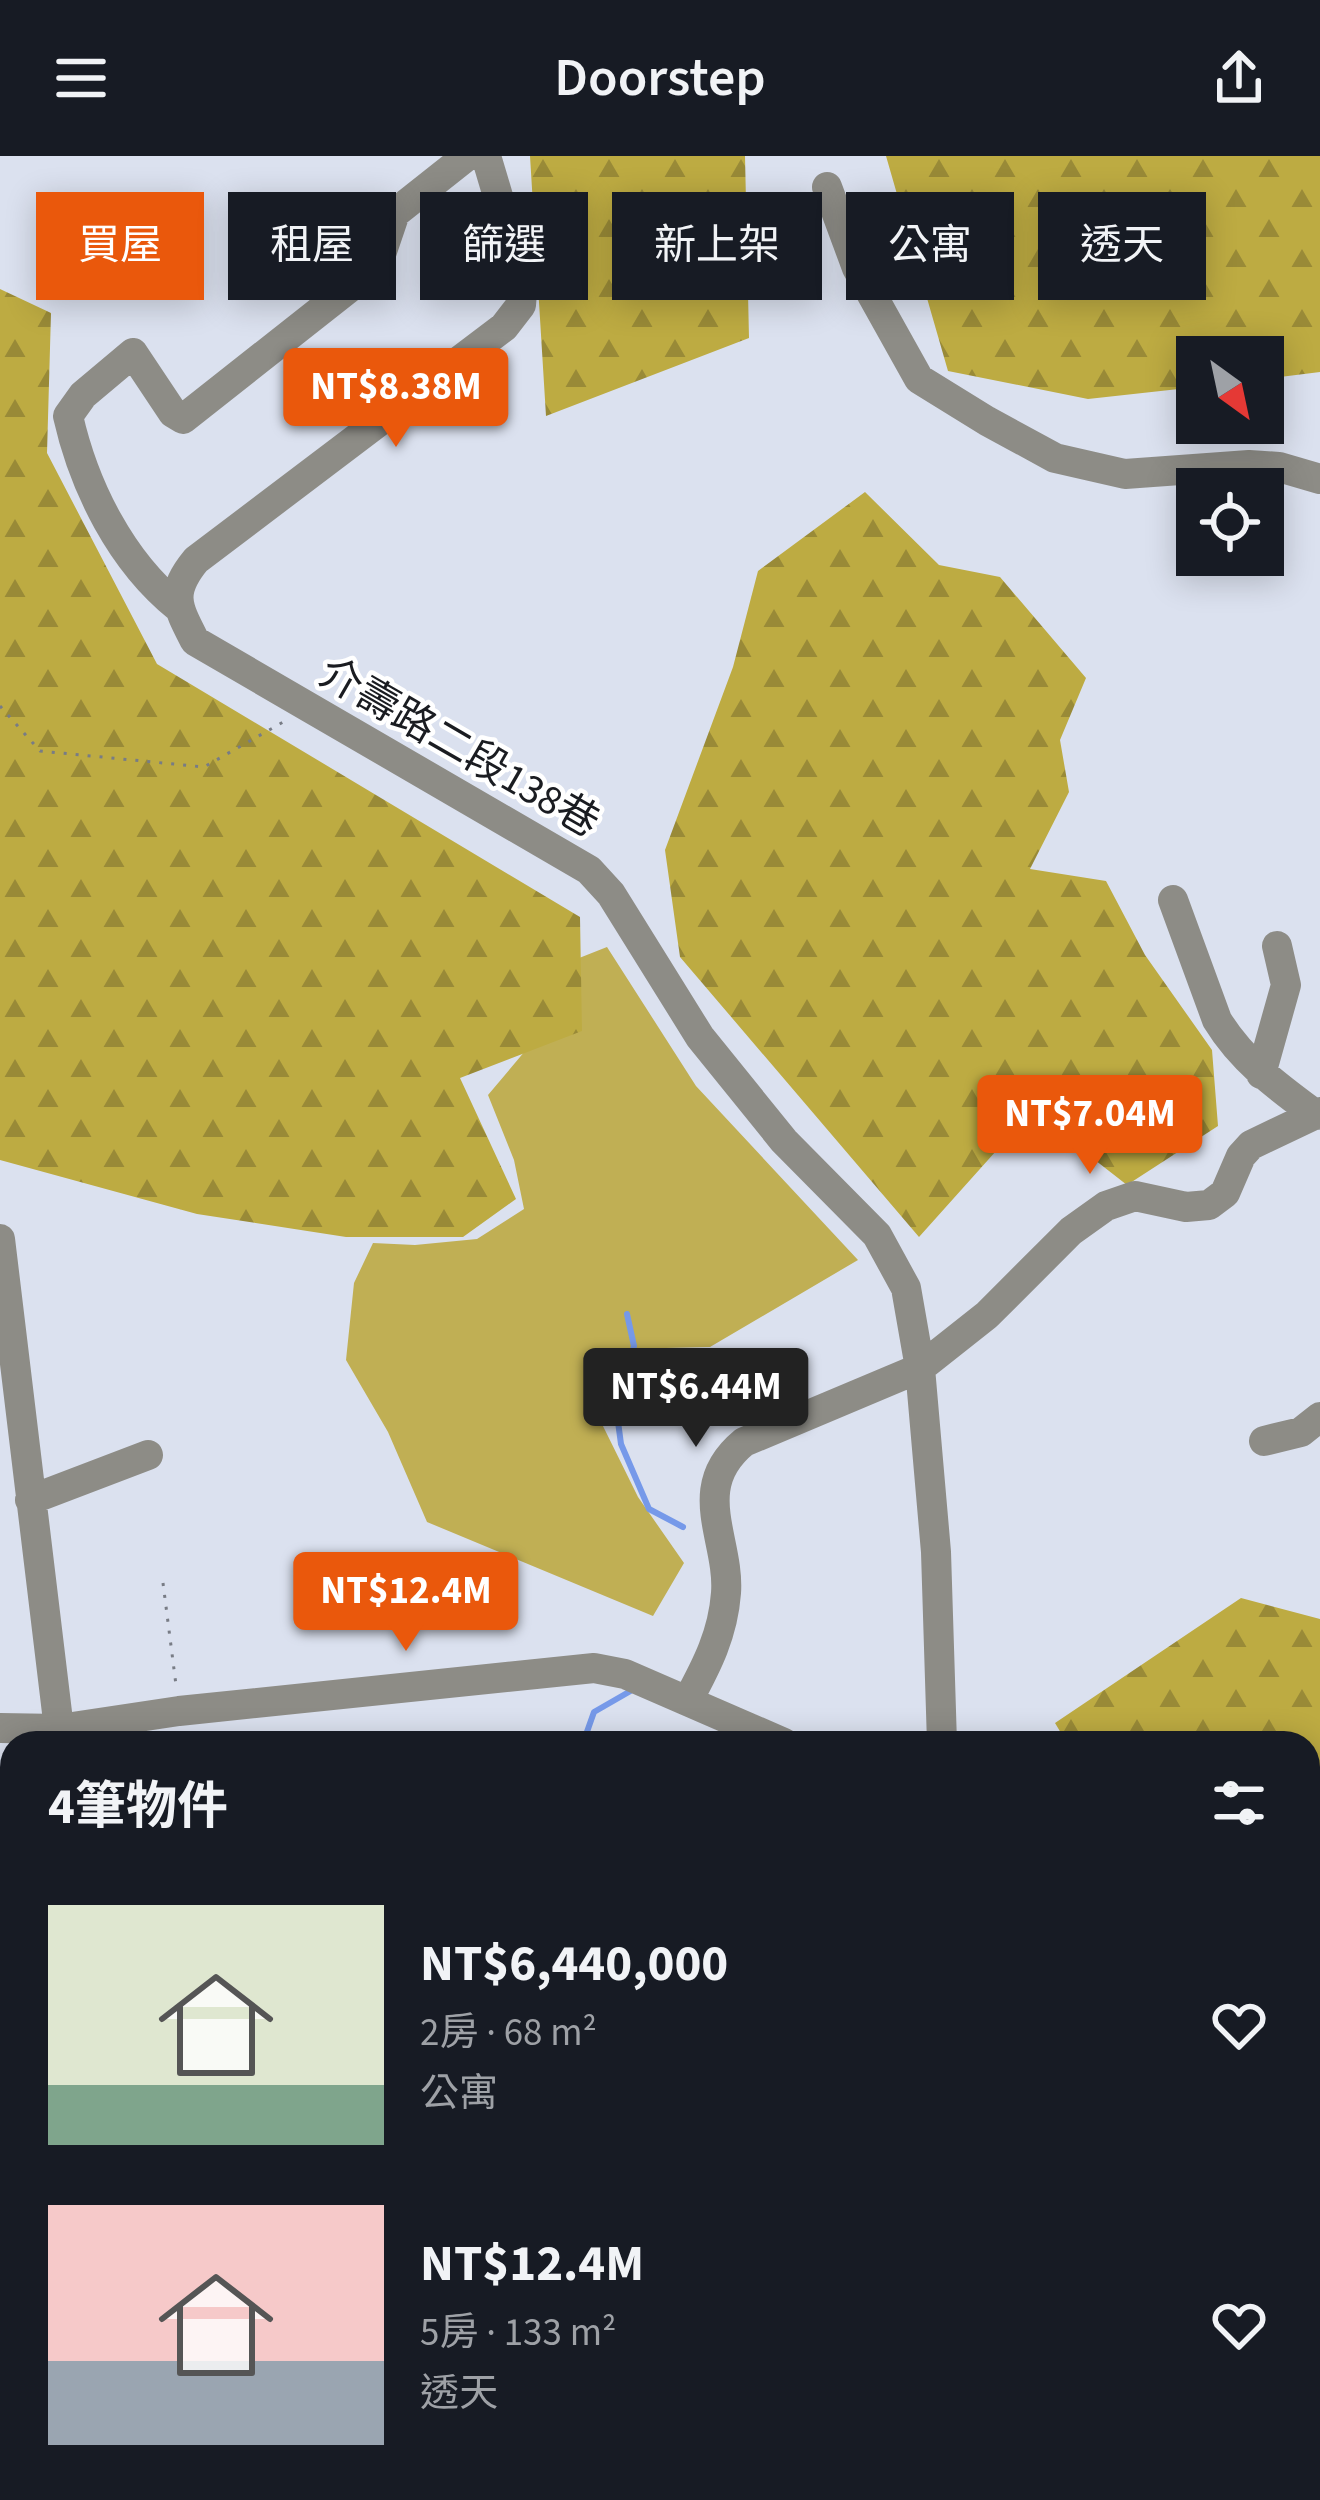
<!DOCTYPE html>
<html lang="zh-TW">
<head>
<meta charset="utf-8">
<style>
	body { margin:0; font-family:"Source Sans 3","Noto Sans TC",sans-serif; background:#242831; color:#f1f3f6; height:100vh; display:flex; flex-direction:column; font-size:45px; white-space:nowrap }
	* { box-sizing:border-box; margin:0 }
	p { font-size:39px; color:#9ea1a6 }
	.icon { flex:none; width:66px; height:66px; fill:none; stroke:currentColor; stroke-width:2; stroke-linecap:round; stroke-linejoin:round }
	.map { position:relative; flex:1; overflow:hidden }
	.side { position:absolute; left:0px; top:1575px; width:1320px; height:771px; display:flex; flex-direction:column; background:#171b24; border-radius:36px 36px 0 0; box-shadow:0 6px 30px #0003 }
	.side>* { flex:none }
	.top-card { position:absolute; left:36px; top:36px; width:1248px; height:108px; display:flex; gap:24px }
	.needle { width:78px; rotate:147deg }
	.buttons { position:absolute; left:1176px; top:180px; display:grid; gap:24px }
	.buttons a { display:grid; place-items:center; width:108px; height:108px; border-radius:0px; background:#171b24; box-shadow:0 6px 30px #0003; font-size:60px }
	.price { position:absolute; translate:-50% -102px; padding:0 27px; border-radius:12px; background:#ea580c; color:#fff; font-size:39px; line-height:78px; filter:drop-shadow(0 3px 6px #0008) }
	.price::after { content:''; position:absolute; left:50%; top:72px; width:36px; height:27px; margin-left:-18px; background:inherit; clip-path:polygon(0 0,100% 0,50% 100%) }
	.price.active { background:#222; color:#fff }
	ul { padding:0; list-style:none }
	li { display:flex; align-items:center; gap:36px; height:300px; padding:0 48px }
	li span { display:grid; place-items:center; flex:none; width:336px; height:240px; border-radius:0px; color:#555 }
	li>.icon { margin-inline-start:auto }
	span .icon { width:144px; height:144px; fill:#fffc; stroke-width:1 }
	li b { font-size:51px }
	h2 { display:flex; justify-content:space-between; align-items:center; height:144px; padding:0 48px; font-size:51px }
	.chip { padding:0 42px; border-radius:0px; background:#171b24; box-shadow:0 6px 30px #0003; font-size:42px; line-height:108px }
	.chip.active { background:#ea580c; color:#fff }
	header { display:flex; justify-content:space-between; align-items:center; height:156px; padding:0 48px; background:#171b24; font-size:54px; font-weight:600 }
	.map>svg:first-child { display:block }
	.green { fill:#c0af54 }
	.forest { fill:url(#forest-firs) }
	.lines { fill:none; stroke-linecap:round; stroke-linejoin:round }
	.stream { stroke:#7699e9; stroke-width:6 }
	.river { stroke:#7699e9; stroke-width:36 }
	.path { stroke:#787c85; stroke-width:3; stroke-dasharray:3 9; stroke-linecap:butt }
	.minor { stroke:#8d8c86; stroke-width:30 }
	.major { stroke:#49483e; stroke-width:30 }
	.labels { text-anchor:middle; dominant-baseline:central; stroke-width:9; stroke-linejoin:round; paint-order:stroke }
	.street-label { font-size:42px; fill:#1a1c21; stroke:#fff }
</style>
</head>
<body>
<header><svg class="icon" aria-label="menu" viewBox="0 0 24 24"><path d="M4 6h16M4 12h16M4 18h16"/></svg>Doorstep<svg class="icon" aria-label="share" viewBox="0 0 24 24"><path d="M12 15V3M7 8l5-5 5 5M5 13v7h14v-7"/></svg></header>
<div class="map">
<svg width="1320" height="2344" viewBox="0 0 1320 2344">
	<defs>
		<pattern id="forest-firs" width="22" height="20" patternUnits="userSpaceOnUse" patternTransform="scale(3)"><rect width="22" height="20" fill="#bdab42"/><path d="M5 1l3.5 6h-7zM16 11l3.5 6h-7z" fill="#998a37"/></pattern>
	</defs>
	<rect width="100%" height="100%" fill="#dbe1ef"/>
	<path class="green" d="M607 791 696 930 858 1104 710 1191 622 1193 601 1266 638 1341 684 1407 653 1460 427 1366 388 1276 346 1204 354 1127 373 1087 415 1089 477 1083 524 1053 514 1004 488 939 552 863 564 808Z"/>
	<path class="forest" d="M530 0H745L749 182 546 260Z
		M886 0H1320V216L1263 223V201H1197V231L1088 243 948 215Z
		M0 133 51 157 47 297 157 508 580 761 582 875 460 922 516 1043 463 1081H346L197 1058 0 1004Z
		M865 336 939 409 1000 421 1086 522 1060 584 1069 636 1030 713 1106 725 1145 799 1212 894 1218 970 1127 1029 1032 955 919 1081 680 801 665 694 733 511 758 415Z
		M1241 1442 1320 1463V1690L1308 1693V1587H1067L1055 1567Z"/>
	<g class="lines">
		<path class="stream" d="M627 1158 634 1190 616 1251 621 1288 649 1353 683 1371
			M583 1587 594 1556 634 1533
			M283 2334 284 2344"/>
		<path class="river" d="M0 1785 12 1786
			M1308 1873 1320 1876"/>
		<path class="path" d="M0 550 40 595 204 611 285 565
			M163 1427 176 1529"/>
		<path class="minor" d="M486 0 523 124 521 149 504 171 196 404C169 437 177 450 195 485L589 714 611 738 700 881 784 985 877 1079 906 1132 920 1212 936 1396 942 1587
			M827 31 857 112 919 223 987 265 1055 302 1125 318 1249 309 1279 311 1320 323
			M178 451C121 405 84 331 68 260L83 239 133 197 173 257 183 263 377 110 395 57 467 0
			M1173 744 1217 864C1242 905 1278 931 1316 959
			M1261 918 1286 829 1277 790
			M0 1083 59 1573
			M1264 1285 1301 1276 1320 1261
			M30 1344 148 1299
			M688 1544C707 1509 723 1478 726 1437 730 1383 688 1332 744 1286L920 1212 987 1159 1071 1075 1106 1050 1135 1040 1186 1051 1209 1049 1225 1037 1241 1000 1251 989 1320 956
			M0 1572 59 1573 179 1555 594 1512 625 1518 784 1587
			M0 1723 12 1725
			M1308 1783 1320 1784
			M1308 2015 1319 1992
			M1308 2284 1320 2270
			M366 2334 368 2344
			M496 2334 498 2344
			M696 2344 732 2334"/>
		<path class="major" d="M1308 2207 1320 2212
			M626 2344 635 2334"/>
	</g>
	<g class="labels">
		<g class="street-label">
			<text transform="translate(459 592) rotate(30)">介壽路二段138巷</text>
		</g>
	</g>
</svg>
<div class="buttons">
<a><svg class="needle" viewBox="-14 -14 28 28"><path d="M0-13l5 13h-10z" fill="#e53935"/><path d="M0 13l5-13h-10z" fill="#9ea1a6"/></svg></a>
<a><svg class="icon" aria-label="locate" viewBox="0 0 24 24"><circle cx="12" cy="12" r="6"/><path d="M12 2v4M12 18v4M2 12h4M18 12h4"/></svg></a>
</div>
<b class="price" style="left:396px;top:294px">NT$8.38M</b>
<b class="price" style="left:1090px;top:1021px">NT$7.04M</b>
<b class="price active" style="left:696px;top:1294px">NT$6.44M</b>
<b class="price" style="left:406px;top:1498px">NT$12.4M</b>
<div class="top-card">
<a class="chip active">買屋</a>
<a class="chip">租屋</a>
<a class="chip">篩選</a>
<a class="chip">新上架</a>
<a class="chip">公寓</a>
<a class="chip">透天</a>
</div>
<section class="side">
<h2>4筆物件<svg class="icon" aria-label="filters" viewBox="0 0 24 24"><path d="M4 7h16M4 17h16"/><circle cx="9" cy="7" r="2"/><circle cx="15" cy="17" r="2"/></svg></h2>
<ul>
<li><span style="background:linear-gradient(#dfe7d0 75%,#7fa58c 0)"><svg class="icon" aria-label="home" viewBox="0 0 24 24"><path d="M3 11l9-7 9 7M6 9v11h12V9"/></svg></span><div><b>NT$6,440,000</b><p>2房 · 68 m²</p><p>公寓</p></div><svg class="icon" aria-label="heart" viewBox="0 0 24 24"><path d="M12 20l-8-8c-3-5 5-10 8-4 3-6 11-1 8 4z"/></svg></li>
<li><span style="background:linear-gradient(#f6c9c9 65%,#9aa5b1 0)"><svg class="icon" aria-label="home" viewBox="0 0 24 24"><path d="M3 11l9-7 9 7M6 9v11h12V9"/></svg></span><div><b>NT$12.4M</b><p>5房 · 133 m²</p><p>透天</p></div><svg class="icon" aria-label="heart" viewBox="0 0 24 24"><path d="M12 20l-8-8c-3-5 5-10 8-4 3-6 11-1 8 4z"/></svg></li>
</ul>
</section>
</div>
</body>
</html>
